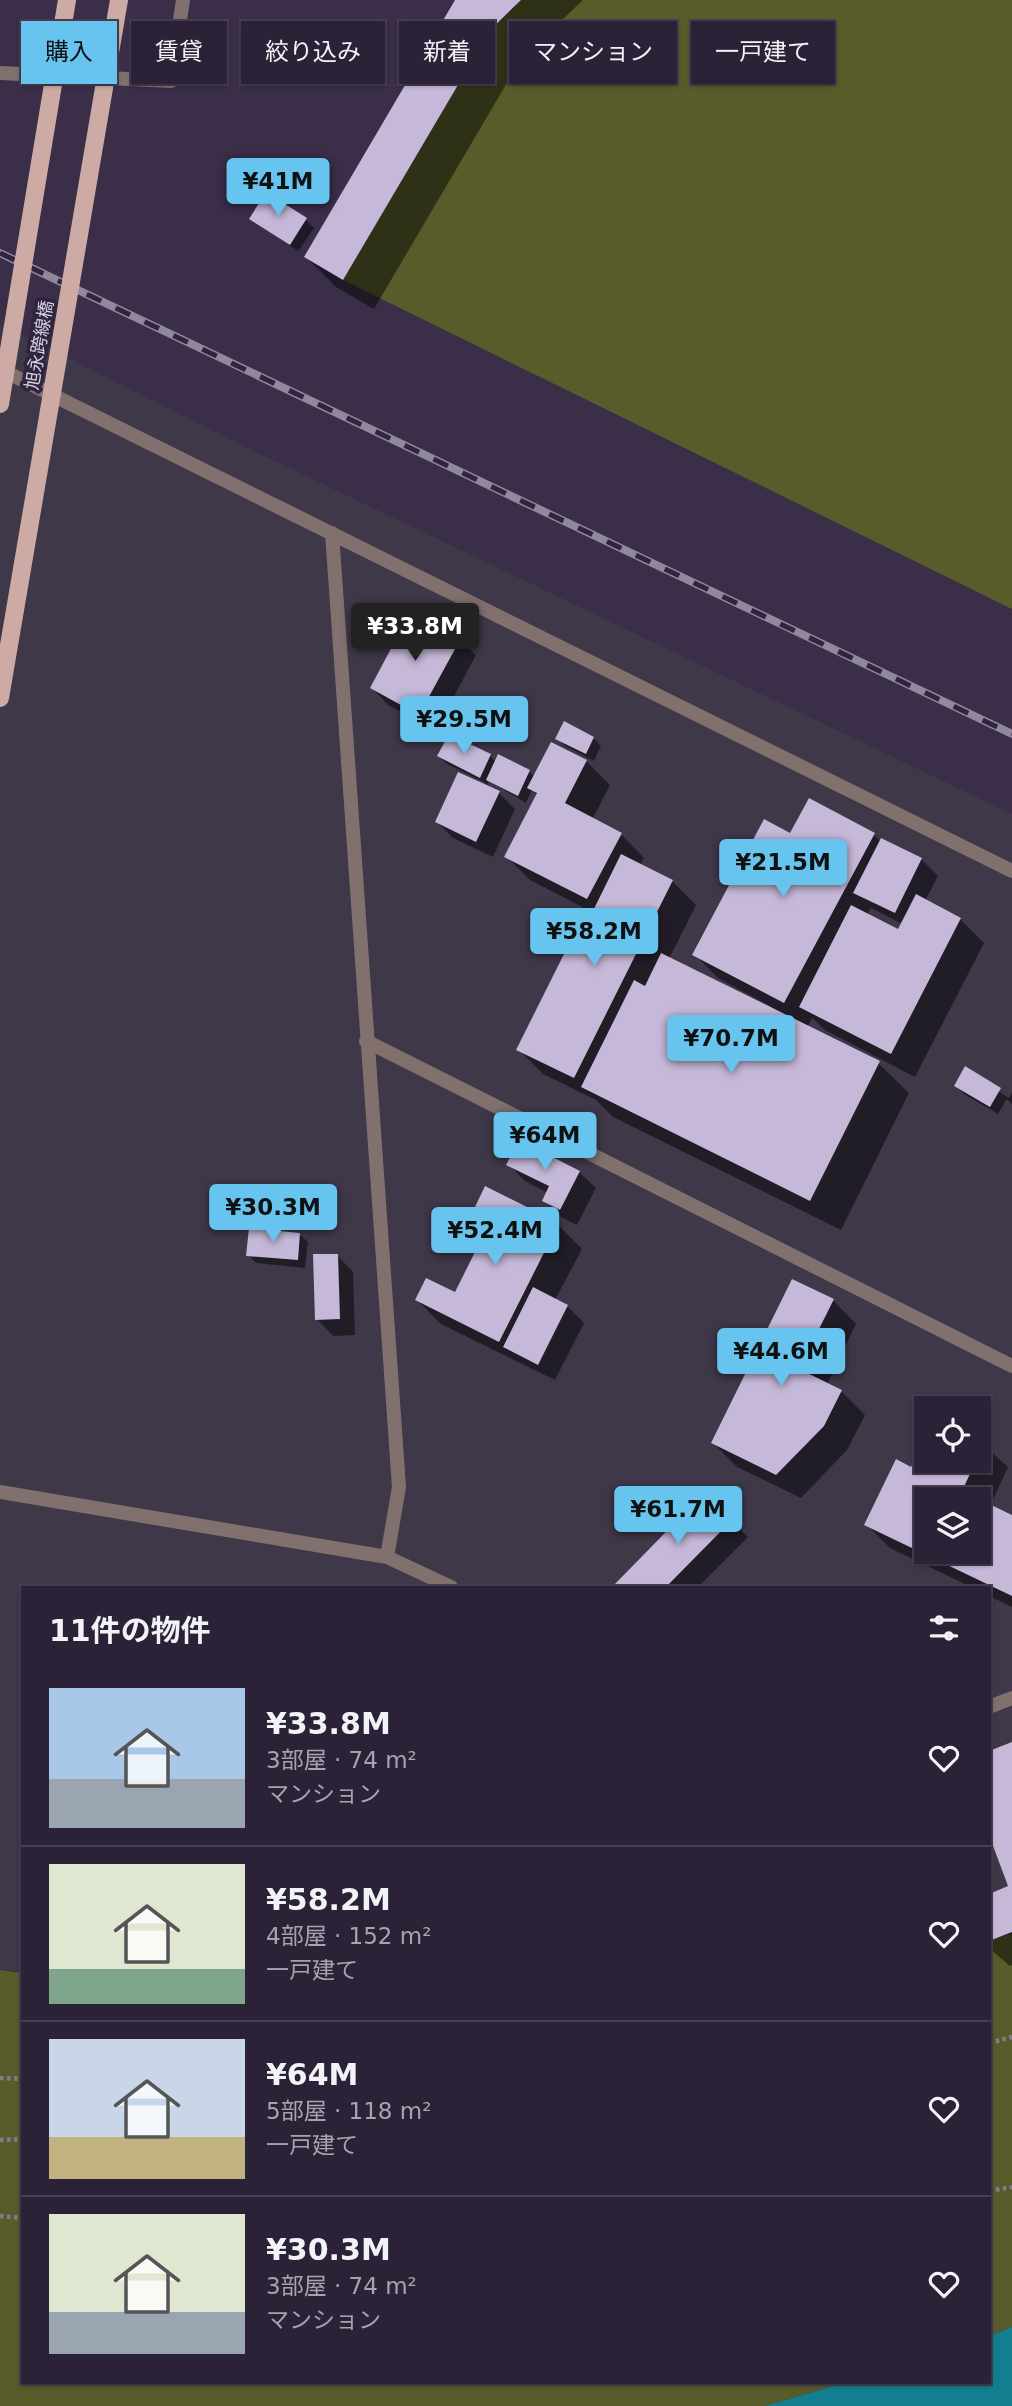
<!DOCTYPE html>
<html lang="ja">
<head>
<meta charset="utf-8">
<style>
	body { margin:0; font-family:"DejaVu Sans","Noto Sans JP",sans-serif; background:#342a3f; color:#f1f3f6; height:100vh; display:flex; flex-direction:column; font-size:26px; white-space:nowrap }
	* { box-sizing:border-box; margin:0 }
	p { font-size:23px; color:#a6a4ad }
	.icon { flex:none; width:38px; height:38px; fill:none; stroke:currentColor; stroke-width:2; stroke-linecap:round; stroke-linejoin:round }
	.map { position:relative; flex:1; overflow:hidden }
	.sheet { position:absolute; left:21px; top:1586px; width:970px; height:798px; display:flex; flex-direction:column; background:#2c2237; border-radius:0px; box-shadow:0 2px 5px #0004,0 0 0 2px #483f52 }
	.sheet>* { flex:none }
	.banner { position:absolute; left:21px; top:21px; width:971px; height:63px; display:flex; gap:14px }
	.fabs { position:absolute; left:914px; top:1396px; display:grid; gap:14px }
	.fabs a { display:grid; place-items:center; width:77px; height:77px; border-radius:0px; background:#2c2237; box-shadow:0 2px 5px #0004,0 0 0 2px #483f52; font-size:35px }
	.price { position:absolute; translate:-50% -60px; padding:0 16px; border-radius:7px; background:#66c4ef; color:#111; font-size:23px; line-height:46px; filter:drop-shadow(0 2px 4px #0008) }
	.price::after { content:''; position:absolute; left:50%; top:42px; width:21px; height:16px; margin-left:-10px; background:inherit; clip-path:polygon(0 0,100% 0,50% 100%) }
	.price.active { background:#222; color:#fff }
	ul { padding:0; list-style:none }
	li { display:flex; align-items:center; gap:21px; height:175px; padding:0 28px }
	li+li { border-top:2px solid #483f52 }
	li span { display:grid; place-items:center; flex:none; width:196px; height:140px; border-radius:0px; color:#555 }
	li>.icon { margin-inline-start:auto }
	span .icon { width:84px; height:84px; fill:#fffc; stroke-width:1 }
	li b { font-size:30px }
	h2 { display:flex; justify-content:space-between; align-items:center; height:84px; padding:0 28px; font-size:30px }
	.tag { padding:0 24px; border-radius:0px; background:#2c2237; box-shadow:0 2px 5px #0004,0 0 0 2px #483f52; font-size:24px; line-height:63px }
	.tag.active { background:#66c4ef; color:#111 }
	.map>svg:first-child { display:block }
	.industrial { fill:#3f3849; fill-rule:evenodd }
	.green { fill:#585c2a }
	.water { fill:#147e91 }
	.shadow { fill:#0007; fill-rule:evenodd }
	.building { fill:#c6b8d9; fill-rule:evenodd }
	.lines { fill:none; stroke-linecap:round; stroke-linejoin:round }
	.path { stroke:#847a90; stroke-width:4.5; stroke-dasharray:3.5 3.5; stroke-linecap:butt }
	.street { stroke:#81706d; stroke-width:14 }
	.rail-casing { stroke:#91889e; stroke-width:8 }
	.rail { stroke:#30243e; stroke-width:5; stroke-dasharray:16; stroke-linecap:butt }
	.primary-bridge { stroke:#cdaba4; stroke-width:18 }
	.labels { text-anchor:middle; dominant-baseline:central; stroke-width:7; stroke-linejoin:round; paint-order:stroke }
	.street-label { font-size:18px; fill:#d7d0e1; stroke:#30243e }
</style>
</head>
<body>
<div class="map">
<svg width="1012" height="2406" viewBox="0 0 1012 2406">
	<rect width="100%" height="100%" fill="#3a2e49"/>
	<path class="industrial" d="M0 324 250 449 1012 814V1934L989 1939V1587H23V1972L0 1969ZM926 1409H978V1461H926ZM926 1500H978V1552H926Z"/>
	<path class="green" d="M521 0H1012V609L343 280 491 29Z
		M1012 1934V2327L989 2336V1939Z
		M0 1970 23 1973V2382H847L765 2406H0Z"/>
	<path class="water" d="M1012 2327V2406H765L847 2382H989V2336Z"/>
	<path class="shadow" d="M457 0H583L521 59 374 309 336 287 306 257Z
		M251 219 306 220 314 228 298 251Z
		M460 639 476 655 436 730 388 705 372 688Z
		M557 738H593L601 746 594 761 565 746Z
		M439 756H490L496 762 529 772 535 777 586 761 610 785 592 820 621 834 644 858 640 866 672 881 696 905 669 959 769 1009 770 1006 718 978 694 954 791 835 873 834 881 842 921 859 938 876 925 901 960 919 984 943 915 1077 825 1030 812 1018 807 1028 878 1063 909 1093 841 1230 613 1117 596 1100 543 1074 519 1050 594 913 530 880 506 856 538 796 532 790 526 803 489 781 486 787 499 793 515 809 493 857 453 838 437 822 486 783 447 764ZM871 908 902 924 898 931 867 915Z
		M965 1069 1009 1098 1012 1092V1104L1007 1099 998 1114 964 1094 956 1086Z
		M509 1165 579 1172 596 1188 577 1225 561 1217 544 1200 548 1193 525 1181Z
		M476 1209 558 1225 582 1249 555 1300 567 1306 584 1323 555 1380 441 1324 417 1300 455 1295 491 1224Z
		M300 1235 308 1242 305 1268 256 1263 248 1255Z
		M337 1255 353 1272 355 1335 333 1336 317 1319Z
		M833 1300 856 1324 827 1384 841 1391 865 1415 847 1450 801 1498 737 1467 713 1443Z
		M978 1440 1008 1467 990 1506 1012 1517V1607L989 1596V1587H971L890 1548 866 1524 912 1469 926 1461H978ZM926 1500H978V1552H926Z
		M705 1495 748 1537 698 1587H621L618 1584Z
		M1012 1744V1965L1010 1966 989 1948V1896L1011 1887 989 1830V1753Z"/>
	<path class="building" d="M455 0H521L491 29 343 280 304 257Z
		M266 192 307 218 290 245 249 219Z
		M411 611 461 638 419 715 370 688Z
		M564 721 594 737 586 754 555 739Z
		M449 734 491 754 480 778 437 756Z
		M551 742 587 760 565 803 622 833 587 899 504 857 537 793 527 788Z
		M498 754 530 770 518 796 486 780Z
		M458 772 500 791 476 842 435 822Z
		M809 798 875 833 784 1003 692 955 764 819 790 833Z
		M881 838 922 858 895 913 853 893Z
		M621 854 673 880 574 1078 516 1050 580 922 586 925Z
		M916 894 961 918 891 1054 799 1007 851 905 898 929Z
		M661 953 880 1061 810 1201 581 1087 634 980 645 986Z
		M965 1066 1001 1088 990 1107 954 1086Z
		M519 1140 580 1171 560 1210 542 1201 549 1186 506 1165Z
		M485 1186 559 1223 499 1342 415 1300 426 1278 455 1292 492 1218 474 1209Z
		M249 1228 300 1233 298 1260 246 1256Z
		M313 1254H338L340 1319 315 1320Z
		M792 1279 834 1299 799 1369 842 1390 824 1426 776 1475 711 1443Z
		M533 1287 568 1305 538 1365 503 1347Z
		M926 1436V1461H976L962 1491 1012 1515V1596L864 1525 896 1459 911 1467ZM926 1500H978V1552H926Z
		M705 1492 733 1519 666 1587H619L615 1584Z
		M1012 1742V1932L989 1941V1894L1008 1886 989 1835V1751Z"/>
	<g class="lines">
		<path class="path" d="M989 2043 1012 2037
			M0 2078 23 2079
			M0 2140 23 2139
			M989 2191 1012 2187
			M0 2216 23 2218"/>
		<path class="street" d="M0 73 171 81 183 0
			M0 369 1012 871
			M332 533 399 1487 387 1557
			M366 1041 1012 1366
			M0 1492 387 1557 451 1587
			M989 1707 1012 1698"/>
		<g class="rail-casing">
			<path id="rail" d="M0 253 1012 734"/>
		</g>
		<use href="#rail" class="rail"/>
		<path class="primary-bridge" d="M0 404 67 0
			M0 698 119 0"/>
	</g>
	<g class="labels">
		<g class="street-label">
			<text transform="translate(39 345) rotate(-80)">旭永跨線橋</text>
		</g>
	</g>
</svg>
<div class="fabs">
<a><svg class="icon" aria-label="locate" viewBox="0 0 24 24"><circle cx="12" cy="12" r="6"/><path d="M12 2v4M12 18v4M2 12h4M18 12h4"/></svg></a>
<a><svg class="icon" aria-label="layers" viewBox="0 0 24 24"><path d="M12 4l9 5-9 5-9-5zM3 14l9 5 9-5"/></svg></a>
</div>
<b class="price" style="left:278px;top:218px">¥41M</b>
<b class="price active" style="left:415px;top:663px">¥33.8M</b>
<b class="price" style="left:464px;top:756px">¥29.5M</b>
<b class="price" style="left:783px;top:899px">¥21.5M</b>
<b class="price" style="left:594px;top:968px">¥58.2M</b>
<b class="price" style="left:731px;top:1075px">¥70.7M</b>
<b class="price" style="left:545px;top:1172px">¥64M</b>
<b class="price" style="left:273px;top:1244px">¥30.3M</b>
<b class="price" style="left:495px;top:1267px">¥52.4M</b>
<b class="price" style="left:781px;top:1388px">¥44.6M</b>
<b class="price" style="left:678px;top:1546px">¥61.7M</b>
<div class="banner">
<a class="tag active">購入</a>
<a class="tag">賃貸</a>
<a class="tag">絞り込み</a>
<a class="tag">新着</a>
<a class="tag">マンション</a>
<a class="tag">一戸建て</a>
</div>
<section class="sheet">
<h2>11件の物件<svg class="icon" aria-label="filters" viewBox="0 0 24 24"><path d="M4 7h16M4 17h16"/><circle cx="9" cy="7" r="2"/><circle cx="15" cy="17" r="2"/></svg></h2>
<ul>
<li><span style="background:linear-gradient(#a9c7e8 65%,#9aa5b1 0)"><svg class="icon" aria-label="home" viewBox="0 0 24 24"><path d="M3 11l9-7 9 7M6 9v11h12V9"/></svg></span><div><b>¥33.8M</b><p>3部屋 · 74 m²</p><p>マンション</p></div><svg class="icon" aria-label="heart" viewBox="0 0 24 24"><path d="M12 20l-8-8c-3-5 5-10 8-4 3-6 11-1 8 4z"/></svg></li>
<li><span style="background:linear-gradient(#dfe7d0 75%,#7fa58c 0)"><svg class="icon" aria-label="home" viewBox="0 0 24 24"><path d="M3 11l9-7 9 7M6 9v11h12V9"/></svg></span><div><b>¥58.2M</b><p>4部屋 · 152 m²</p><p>一戸建て</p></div><svg class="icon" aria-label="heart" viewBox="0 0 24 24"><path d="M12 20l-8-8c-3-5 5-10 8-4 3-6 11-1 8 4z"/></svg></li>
<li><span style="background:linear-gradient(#c9d6e8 70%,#c2b280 0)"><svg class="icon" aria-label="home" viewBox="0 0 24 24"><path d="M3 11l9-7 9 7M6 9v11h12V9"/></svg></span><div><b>¥64M</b><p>5部屋 · 118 m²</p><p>一戸建て</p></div><svg class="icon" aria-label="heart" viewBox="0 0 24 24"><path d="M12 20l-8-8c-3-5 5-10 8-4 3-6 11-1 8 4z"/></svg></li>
<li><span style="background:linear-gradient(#dfe7d0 70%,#9aa5b1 0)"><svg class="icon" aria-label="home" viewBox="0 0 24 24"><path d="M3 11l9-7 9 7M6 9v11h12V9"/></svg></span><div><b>¥30.3M</b><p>3部屋 · 74 m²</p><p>マンション</p></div><svg class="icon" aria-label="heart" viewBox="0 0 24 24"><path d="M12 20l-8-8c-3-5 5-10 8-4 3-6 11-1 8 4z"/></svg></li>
</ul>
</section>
</div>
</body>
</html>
